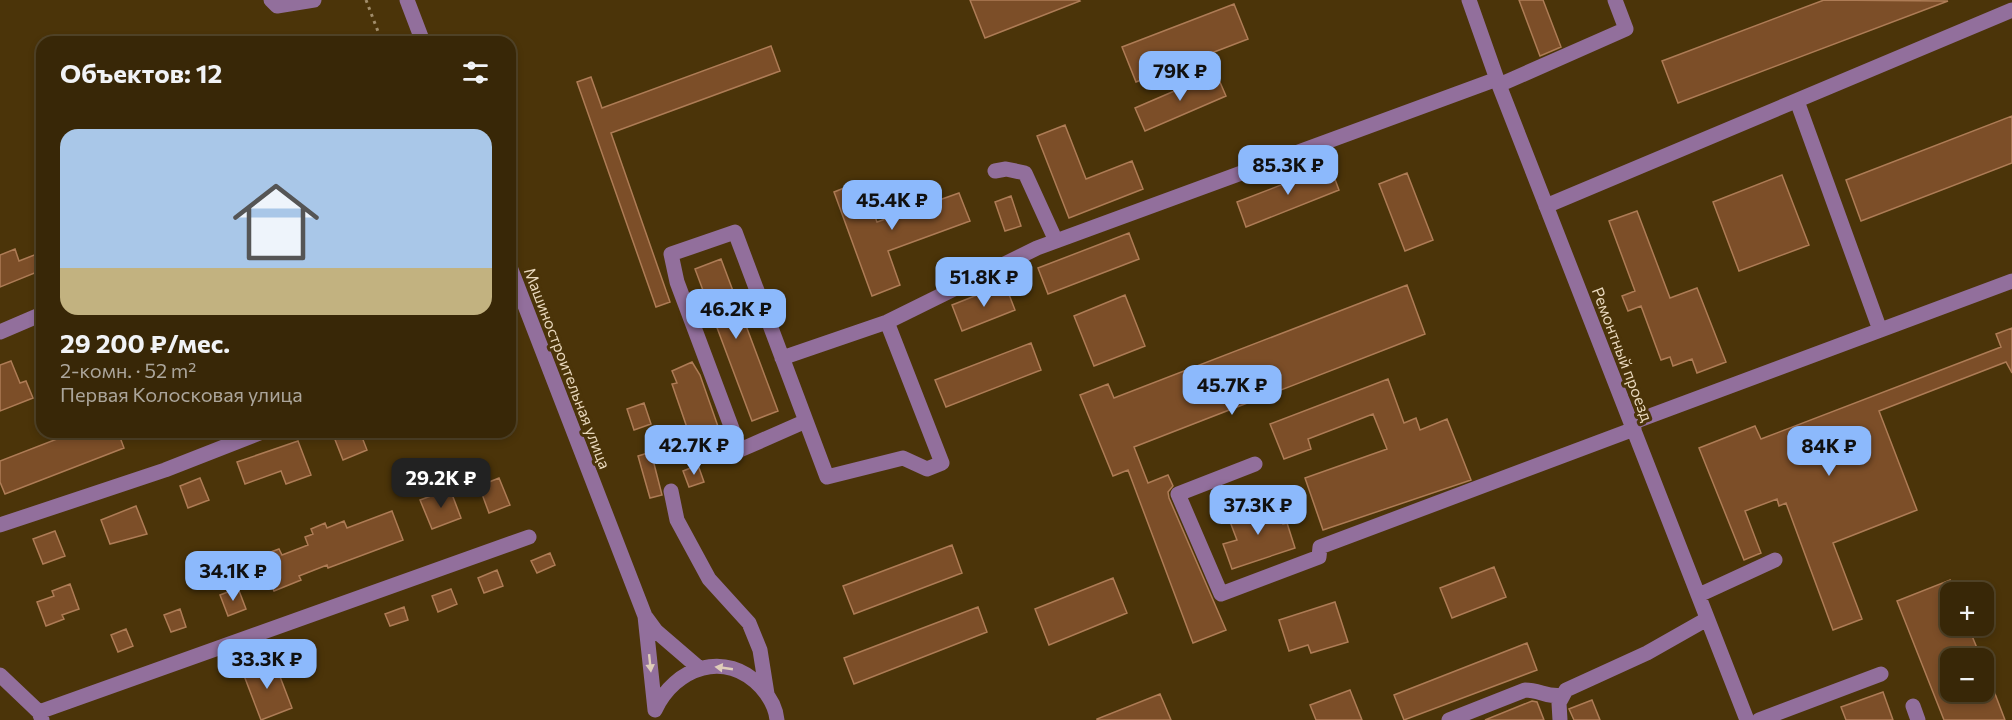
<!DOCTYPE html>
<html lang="ru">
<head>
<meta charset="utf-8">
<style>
	body { margin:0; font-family:Commissioner,sans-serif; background:#3f2f11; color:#f1f3f6; height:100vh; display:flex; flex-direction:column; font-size:22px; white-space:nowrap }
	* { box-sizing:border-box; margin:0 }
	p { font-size:20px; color:#aba59b }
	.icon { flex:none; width:33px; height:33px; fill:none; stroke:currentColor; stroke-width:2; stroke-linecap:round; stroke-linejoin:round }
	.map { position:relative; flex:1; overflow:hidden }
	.panel { position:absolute; left:36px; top:36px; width:480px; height:402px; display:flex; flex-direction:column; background:#382707; border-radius:18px; box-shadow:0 3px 9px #0003,0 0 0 2px #524428 }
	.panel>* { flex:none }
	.controls { position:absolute; left:1940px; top:582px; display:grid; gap:12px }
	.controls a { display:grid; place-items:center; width:54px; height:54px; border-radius:12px; background:#382707; box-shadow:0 3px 9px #0003,0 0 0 2px #524428; font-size:30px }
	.price { position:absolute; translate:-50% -51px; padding:0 14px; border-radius:12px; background:#8cb9fc; color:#111; font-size:20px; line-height:39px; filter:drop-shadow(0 2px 3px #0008) }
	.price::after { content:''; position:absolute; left:50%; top:36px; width:18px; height:14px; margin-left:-9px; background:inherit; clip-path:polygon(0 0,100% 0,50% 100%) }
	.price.active { background:#222; color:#fff }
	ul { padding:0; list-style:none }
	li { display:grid; align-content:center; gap:12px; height:318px; padding:0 24px }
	li span { display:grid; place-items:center; height:186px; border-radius:18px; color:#555 }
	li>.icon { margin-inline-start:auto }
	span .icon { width:108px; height:108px; fill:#fffc; stroke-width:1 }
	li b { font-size:26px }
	h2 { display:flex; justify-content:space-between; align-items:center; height:72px; padding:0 24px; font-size:26px }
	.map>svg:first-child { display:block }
	.building { fill:#7c4e28; stroke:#ae7c56; stroke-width:1.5 }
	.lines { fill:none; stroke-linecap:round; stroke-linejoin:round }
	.path { stroke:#a18d6b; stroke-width:3; stroke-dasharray:3 4.5; stroke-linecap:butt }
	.minor { stroke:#926f9c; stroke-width:15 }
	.oneway { fill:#dfcdb9 }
	.labels { text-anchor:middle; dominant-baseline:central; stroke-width:6; stroke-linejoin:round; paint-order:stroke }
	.street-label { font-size:16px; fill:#e8d7bc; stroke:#4b3409 }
</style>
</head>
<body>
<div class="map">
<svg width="2012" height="720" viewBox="0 0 2012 720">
	<rect width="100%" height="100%" fill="#4b3409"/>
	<path class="building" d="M970 0H1079L1080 1 985 38Z
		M1519 0H1543L1561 47 1540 56Z
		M1824 0 1948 1 1678 103 1662 61Z
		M1234 4 1248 39 1136 82 1122 47Z
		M771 46 780 71 611 133 670 302 656 307 577 82 591 77 602 108Z
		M1216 73 1226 96 1145 131 1135 108Z
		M2012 116V163L1861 221 1846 180Z
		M1065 125 1086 179 1132 161 1143 189 1069 218 1037 136Z
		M1330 166 1339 190 1246 227 1237 202Z
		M1407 173 1433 240 1405 251 1379 184Z
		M1782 175 1809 245 1739 271 1713 202Z
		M862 181 877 222 959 193 970 221 888 251 900 285 872 296 834 192Z
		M1011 196 1021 226 1005 231 995 202Z
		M1637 211 1670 298 1697 288 1726 362 1697 373 1692 359 1673 366 1670 357 1661 360 1641 306 1628 311 1622 296 1635 291 1609 221Z
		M1129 233 1139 259 1048 294 1038 268Z
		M15 249 19 261 42 252V270L0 287V255Z
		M721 259 778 411 752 421 695 269Z
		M1005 284 1015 310 962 331 952 305Z
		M1407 285 1425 334 1134 447 1148 483 1168 475 1173 486 1168 492 1169 498 1226 630 1193 643 1128 470 1113 476 1080 395 1108 384 1114 398Z
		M1125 295 1145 346 1094 366 1074 316Z
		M2012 328V373L2006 362 1879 411 1917 510 1833 543 1862 619 1833 630 1786 503 1779 506 1777 499 1745 511 1761 553 1744 560 1699 448 1755 426 1761 439 2001 347 1996 334Z
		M1031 343 1041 370 946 407 935 380Z
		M11 361 20 383 26 381 33 398 0 411V365Z
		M692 362 700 375 721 435 693 445 672 384 677 383 672 371Z
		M1388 379 1404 423 1416 418 1420 430 1447 419 1471 480 1323 530 1305 478 1387 449 1373 414 1308 439 1311 449 1284 459 1270 424Z
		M644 403 651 424 634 430 627 409Z
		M75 432H118L124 448 5 494 0 482V461Z
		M332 432H360L367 450 343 460Z
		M298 441 311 475 286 484 281 471 245 484 237 462Z
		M651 452 662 495 650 498 638 456Z
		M698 465 704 482 689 487 683 471Z
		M200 478 209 500 188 508 180 486Z
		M499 478 510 505 489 513 479 486Z
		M450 489 461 518 432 529 420 500Z
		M1274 501 1283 524 1287 523 1295 548 1232 569 1223 544 1237 540 1229 519Z
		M136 506 147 534 110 544 101 520Z
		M392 511 403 540 328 568 327 565 299 576 301 580 274 591 260 556 279 549 282 555 308 545 305 537 313 534 311 529 325 523 327 528 344 521 347 528Z
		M55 531 65 556 43 564 33 539Z
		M952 545 962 573 854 614 843 586Z
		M550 553 555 565 537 573 531 561Z
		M1494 567 1506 597 1452 618 1440 588Z
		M497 570 503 586 484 593 478 578Z
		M1113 578 1127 613 1049 645 1035 609Z
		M1950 580V626H1968L1981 658H1950V692H1983L1984 665 2005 720H1944L1897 601Z
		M70 584 79 609 62 615 64 619 46 626 37 602 54 596 52 591Z
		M238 588 246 609 228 616 220 595Z
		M451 589 457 604 438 612 432 596Z
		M1335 602 1348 642 1311 653 1308 645 1289 651 1279 620Z
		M404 607 408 620 390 626 385 614Z
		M978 607 987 632 854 684 844 658Z
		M180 609 186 627 171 632 164 615Z
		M126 629 133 646 118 652 111 635Z
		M1527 643 1537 670 1404 720 1394 695Z
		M274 661 292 708 261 720 243 673Z
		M1350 690 1362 720H1316L1310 705Z
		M1883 692 1893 720H1846L1841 707Z
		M1160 694 1171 720H1097V719Z
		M1592 700 1600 720H1574L1569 709Z
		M1532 701 1537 702 1544 720H1485Z"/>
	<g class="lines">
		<path class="path" d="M366 0 382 42"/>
		<path class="minor" d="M271 0 277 6 314 0
			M407 0 423 42
			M1469 0 1499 85 1747 720
			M1499 85 1626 29 1615 0
			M1797 101 1880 330
			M995 171 1006 169 1025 173 1056 241
			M1546 206 2012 10
			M510 267 645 616 655 710
			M0 332 42 314
			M782 358 887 322 1037 248 1497 79
			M806 421 740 450 677 282 671 254 735 232 827 477 903 458 927 469 942 463 887 322
			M1631 423 2012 281
			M1255 464 1178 494 1221 594 1319 557 1320 547 1634 429
			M671 491 677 520 709 579 749 623 760 650 767 694
			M0 525 165 470 262 432
			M1699 595 1775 560
			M645 616 656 631 699 668
			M0 675 39 712 42 720
			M1913 706 1918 720
			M655 710C675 667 726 649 761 687 769 696 776 708 777 720
			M39 712 529 537
			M1449 720 1525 690C1540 690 1548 698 1563 695
			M1560 720 1559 703 1566 690 1647 653 1707 619
			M1759 720 1881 674"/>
	</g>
	<defs><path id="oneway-solid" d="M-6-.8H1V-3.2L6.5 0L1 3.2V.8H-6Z" transform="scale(1.5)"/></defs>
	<g class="oneway">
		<use href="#oneway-solid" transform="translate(650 663) rotate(84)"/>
		<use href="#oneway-solid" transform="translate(724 668) rotate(-172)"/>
	</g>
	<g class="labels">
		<g class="street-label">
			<text transform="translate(1623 354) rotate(69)">Ремонтный проезд</text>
			<text transform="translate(568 368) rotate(69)">Машиностроительная улица</text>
		</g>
	</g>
</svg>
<div class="controls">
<a>+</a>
<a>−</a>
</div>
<b class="price" style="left:1180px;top:102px">79K ₽</b>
<b class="price" style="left:1288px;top:196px">85.3K ₽</b>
<b class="price" style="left:892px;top:231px">45.4K ₽</b>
<b class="price" style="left:984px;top:308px">51.8K ₽</b>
<b class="price" style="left:736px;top:340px">46.2K ₽</b>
<b class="price" style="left:1232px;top:416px">45.7K ₽</b>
<b class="price" style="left:694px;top:476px">42.7K ₽</b>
<b class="price" style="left:1829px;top:477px">84K ₽</b>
<b class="price active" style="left:441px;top:509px">29.2K ₽</b>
<b class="price" style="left:1258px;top:536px">37.3K ₽</b>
<b class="price" style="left:233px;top:602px">34.1K ₽</b>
<b class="price" style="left:267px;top:690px">33.3K ₽</b>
<section class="panel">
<h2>Объектов: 12<svg class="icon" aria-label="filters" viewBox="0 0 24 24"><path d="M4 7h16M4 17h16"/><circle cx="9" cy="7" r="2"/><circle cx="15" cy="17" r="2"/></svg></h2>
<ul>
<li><span style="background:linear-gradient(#a9c7e8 75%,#c2b280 0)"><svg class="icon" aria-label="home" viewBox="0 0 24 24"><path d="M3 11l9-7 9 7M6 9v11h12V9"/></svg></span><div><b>29 200 ₽/мес.</b><p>2-комн. · 52 m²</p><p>Первая Колосковая улица</p></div></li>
</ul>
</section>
</div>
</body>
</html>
